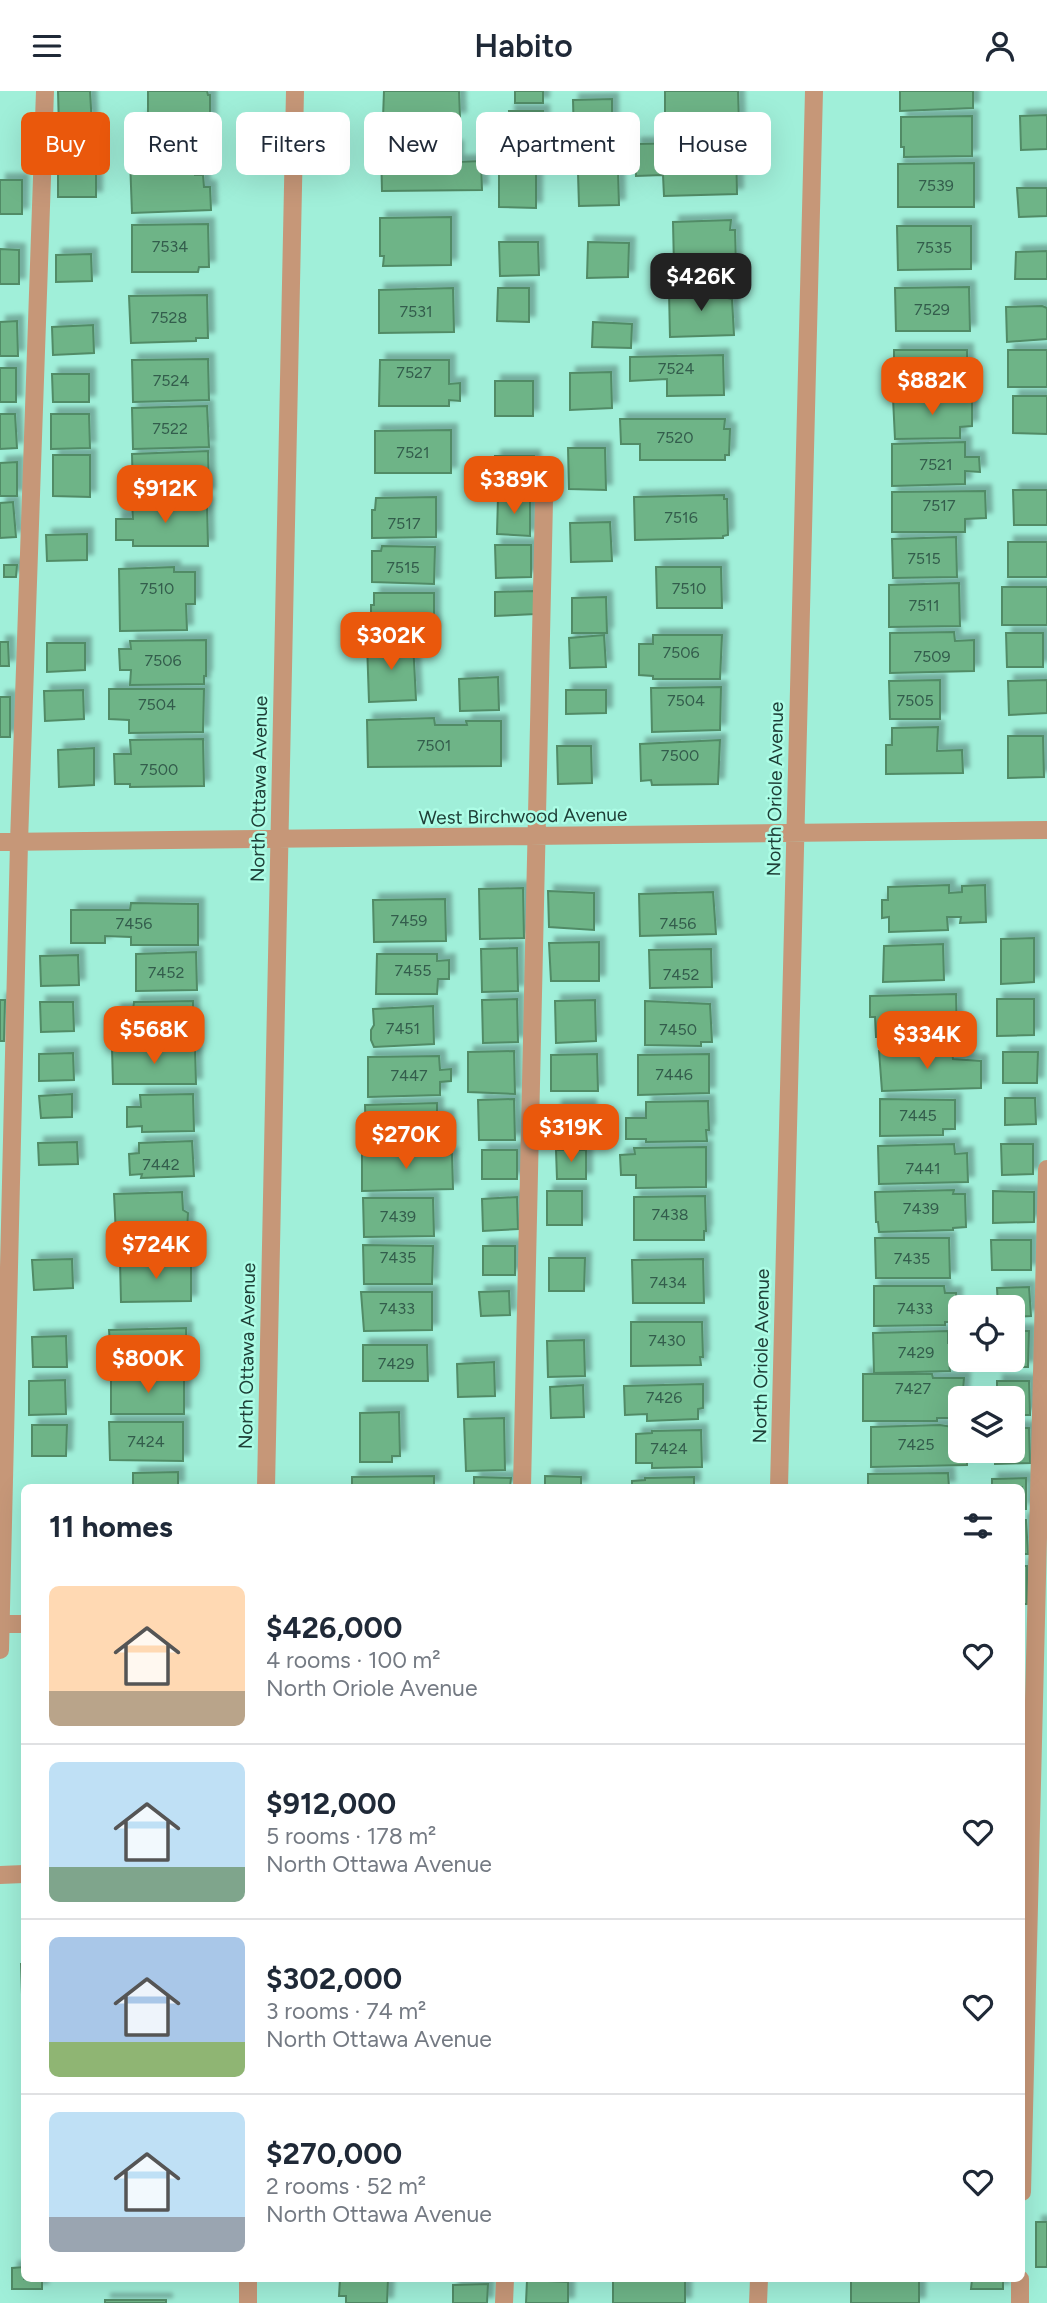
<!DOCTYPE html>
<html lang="en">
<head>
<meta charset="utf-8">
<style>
	body { margin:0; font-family:Figtree,sans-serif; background:#f2f2f3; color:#1f2937; height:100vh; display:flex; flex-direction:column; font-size:26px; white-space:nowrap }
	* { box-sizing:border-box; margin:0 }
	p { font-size:23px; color:#747a83 }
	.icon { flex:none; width:38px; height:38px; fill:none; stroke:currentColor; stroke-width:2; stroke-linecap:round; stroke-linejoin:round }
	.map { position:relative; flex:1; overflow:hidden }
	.side { position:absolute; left:21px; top:1393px; width:1004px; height:798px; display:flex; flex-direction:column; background:#fff; border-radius:10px; box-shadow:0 7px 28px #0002 }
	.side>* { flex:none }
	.banner { position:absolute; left:21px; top:21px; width:1006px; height:63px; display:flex; gap:14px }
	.controls { position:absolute; left:948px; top:1204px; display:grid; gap:14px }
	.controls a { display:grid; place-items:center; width:77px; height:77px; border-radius:10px; background:#fff; box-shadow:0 7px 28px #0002; font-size:35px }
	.price { position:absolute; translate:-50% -60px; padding:0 16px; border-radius:14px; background:#ea580c; color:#fff; font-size:23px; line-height:46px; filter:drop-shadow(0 2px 4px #0008) }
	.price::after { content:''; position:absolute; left:50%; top:42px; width:21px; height:16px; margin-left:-10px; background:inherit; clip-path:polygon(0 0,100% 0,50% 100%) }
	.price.on { background:#222; color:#fff }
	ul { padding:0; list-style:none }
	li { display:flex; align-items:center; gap:21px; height:175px; padding:0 28px }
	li+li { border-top:2px solid #e0e1e3 }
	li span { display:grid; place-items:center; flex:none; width:196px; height:140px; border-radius:10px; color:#555 }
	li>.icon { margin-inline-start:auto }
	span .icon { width:84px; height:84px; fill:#fffc; stroke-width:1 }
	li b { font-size:30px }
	h2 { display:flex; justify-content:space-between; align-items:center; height:84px; padding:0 28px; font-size:30px }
	.pill { padding:0 24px; border-radius:10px; background:#fff; box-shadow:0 7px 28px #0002; font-size:24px; line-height:63px }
	.pill.on { background:#ea580c; color:#fff }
	header { display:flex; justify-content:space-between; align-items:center; height:91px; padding:0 28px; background:#fff; font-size:32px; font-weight:600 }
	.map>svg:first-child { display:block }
	.building { fill:#6eb487; stroke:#518b66; stroke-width:2; filter:url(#shadow) }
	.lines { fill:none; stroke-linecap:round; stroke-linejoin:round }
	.minor { stroke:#c69778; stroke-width:18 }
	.labels { text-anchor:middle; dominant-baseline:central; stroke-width:5; stroke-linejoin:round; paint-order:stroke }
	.number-label { font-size:16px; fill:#335d4c }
	.street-label { font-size:19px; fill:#1f4038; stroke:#adfde6 }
</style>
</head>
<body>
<header><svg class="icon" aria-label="menu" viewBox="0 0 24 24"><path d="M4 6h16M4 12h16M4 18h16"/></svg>Habito<svg class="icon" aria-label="person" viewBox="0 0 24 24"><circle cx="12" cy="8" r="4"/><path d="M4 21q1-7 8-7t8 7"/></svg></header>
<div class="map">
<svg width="1047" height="2212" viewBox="0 0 1047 2212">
	<defs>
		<filter id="shadow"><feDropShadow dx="6" dy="-6" stdDeviation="2" flood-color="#0004"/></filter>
	</defs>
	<rect width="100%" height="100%" fill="#a0efd9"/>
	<path class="building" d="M58 0H90L92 35 59 37Z
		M148 0H207L208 4H210V50H149V42L138 43V33L143 27 148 26Z
		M384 0H459L460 27H383Z
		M515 0H543V12H515Z
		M665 0H738L739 33 665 34Z
		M900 0H973V17L900 20Z
		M612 8V48H574L573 9Z
		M509 20H543L544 54 511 56Z
		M1047 24V58L1021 59 1020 25Z
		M972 25V65L904 66V56H901V26Z
		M736 51 737 103 664 105 663 84 636 85 635 53Z
		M457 56V71L481 70 482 99 382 100 381 57Z
		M58 60H96V106H58Z
		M194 66 195 84H203L204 96H210L211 119 132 122 130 68Z
		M503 70 530 71V81H536V117L499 116V80L503 81Z
		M974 72V116H898V73Z
		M618 80 619 114 579 115 578 82Z
		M0 89H22V123H0Z
		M1017 97H1047V125L1019 126Z
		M451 126V174L383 175 384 165H380V127Z
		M731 129 730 139H735L736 174 674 176 673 131Z
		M208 133 209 176H199L198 181H132V134Z
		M897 135H971V178L898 179Z
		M499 151H538L539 184 500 185Z
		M588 151 629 152 628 186 587 187Z
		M0 158 19 159V193H0Z
		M1047 160V188H1015L1016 161Z
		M91 163 92 190 56 191V164Z
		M969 196 970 240H896L895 197Z
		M453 197 454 241 379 242V199Z
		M498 197H529V231L497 230Z
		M726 198 727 207 732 208 734 244 670 246 669 200Z
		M207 204 208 247H196V250L131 252 129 205Z
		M1042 215 1047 217V248L1007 251 1006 216Z
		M17 230 18 265H0V231Z
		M593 231 632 233 631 257 592 256Z
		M93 234 94 262 53 264 52 236Z
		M894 259H967L968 301H894Z
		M1008 259H1047V296H1008Z
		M723 264 724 304 667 305V288L630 290V266Z
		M208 268 209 309 133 311 132 269Z
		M380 269H449V293L460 292V310L449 309V315H379Z
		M0 277H16V311H0Z
		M611 281 612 317 570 319V282Z
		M52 283H89V311H53Z
		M495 290H533V325H495Z
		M972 305V335L960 336V347L895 348 893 307Z
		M1013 305H1047V343L1013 342Z
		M207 315 209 356 133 358 132 317Z
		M0 323H15L17 357 0 358Z
		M51 323H89L90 357 51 358Z
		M620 328H725L724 338H730L729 364H725V369H640V353H621Z
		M451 339V382H375V340Z
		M965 351V366H979L980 381 965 380V393L892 395V353Z
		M568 357H605L606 399 569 398Z
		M208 360 209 403 133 405 132 363Z
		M53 364H90V406L53 405Z
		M495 365H534V397H496Z
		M17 371V405H0V372Z
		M1013 399H1047V434H1014Z
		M985 400 986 427 965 428V441H892V401Z
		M724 404V408H727L728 444 723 445V447L635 449 634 406Z
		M436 406V446L372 447V419H375L376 407Z
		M498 406H530V445L497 443Z
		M13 411 16 446 0 447V412Z
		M132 413H207L208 455H133V449H116V428H133Z
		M610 431 612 470 571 471 570 432Z
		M87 443V469L47 470 46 444Z
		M956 446 957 486 893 487 892 448Z
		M1008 451H1047V486H1008Z
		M495 454H531V486L496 487Z
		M382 455 435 456 434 493 372 491V460H381Z
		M4 474H17L16 486H4Z
		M174 476V481H195V513H186L187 539 120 540 119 478Z
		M656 476H721L722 517H657Z
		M959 492 960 535 889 536V494Z
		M1002 496H1047V534H1002Z
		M534 500 535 523 495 525V501Z
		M374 502H434V541H371V514H374Z
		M606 506 607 542H572V507Z
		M954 541 955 550 974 549V580L890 582V542Z
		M1006 542H1043V576H1007Z
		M604 544 606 576 570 577 569 547Z
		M653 544H722L720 588H653V585L639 584V553H653Z
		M206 549V585H204V593L130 594 131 579H120L119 558H131L130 550Z
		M0 551H8L9 575H0Z
		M413 551 416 609 369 611 367 552Z
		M47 552H85V579L47 581Z
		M498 586 499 619 460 620 459 588Z
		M940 589V628H890L889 590Z
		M1047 589V622L1009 624 1008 590Z
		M721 596 720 639 652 641 651 597Z
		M109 598H204L203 641 129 642V629L109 628Z
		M83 599 84 628 45 630 44 600Z
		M566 599H606V622L566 623Z
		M0 606H10V646H0Z
		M434 627 435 634H467L466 630H501V675L368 676 367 629Z
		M938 636 937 660 962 659 963 682 886 683V654H892V637Z
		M1008 645H1043L1044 686 1008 687Z
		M203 648 204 695 130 696V693H115L114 663H131L130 649Z
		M720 649 718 693 652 694 651 689 641 690 640 653Z
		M557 655H591L592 692 558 693Z
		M94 657V694L59 696 58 659Z
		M949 794V802L962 801V795L985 794 986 831 960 832 961 826H947L948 839 889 841V826L882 827V809H888V796Z
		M523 797 524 847 480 848 479 798Z
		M548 800 594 802V839L549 836Z
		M713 801 716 843 640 845 639 803Z
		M445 808 446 850 374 851 373 809Z
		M131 812 198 813V854H131V846L105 845V852H71V819H130Z
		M1034 847V891L1001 893V848Z
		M599 851V890H551L549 852Z
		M943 853 944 889 883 891 884 855Z
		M517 857 518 900 482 901 481 858Z
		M711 858 712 896 650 897 649 859Z
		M196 861 197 899 136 900V863Z
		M377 863H437V870L449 869V888H438L437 903H376Z
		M78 864 79 894 41 895 40 865Z
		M956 903 957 945 876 946 875 926H870V905Z
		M517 908 518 951 483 952 482 909Z
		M997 908H1034V944L997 945Z
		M0 909H5L4 950H0Z
		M595 909 596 950 556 952 555 910Z
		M193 910V946L115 945V919L133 918 134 911Z
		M645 910 710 913 712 951H701V955L645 954Z
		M40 911H73L74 940 41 941Z
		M433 915 434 953 374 956 371 949V939L374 934 373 918Z
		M112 957H195L196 993H113Z
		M952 959 953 968 981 970V997L882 1000 879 960Z
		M514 960 515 1003 468 1001V961Z
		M1003 961H1038L1037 992H1003Z
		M73 962 74 989 39 990V963Z
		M597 963 598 1000H551V964Z
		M709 963V1002L638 1004V964Z
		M439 965 440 979 451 978V990L440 991V1004L368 1006V966Z
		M72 1003V1026L41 1027 39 1005Z
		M193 1003 194 1040 142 1041V1035L127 1036V1016H141L140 1004Z
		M1005 1007H1035L1036 1033 1005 1034Z
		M514 1008 515 1049H479L478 1009Z
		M880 1008 955 1009V1038H943V1044L880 1045Z
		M708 1010 709 1039H706L707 1050 646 1051V1048H626V1027H646V1011Z
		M437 1012V1025H448V1038H437L438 1051 366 1052 365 1014Z
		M590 1014 591 1035 556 1036V1015Z
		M192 1050 194 1085 141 1087 142 1083 130 1084 129 1063 139 1062V1052Z
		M77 1051 78 1073 39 1074 38 1052Z
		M954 1053 955 1063 967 1062 968 1091 879 1093 878 1055Z
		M1001 1053H1033V1083L1002 1084Z
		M706 1056V1096L636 1097V1084H621L620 1064 635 1063 634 1057Z
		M434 1059V1064L452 1063 453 1098 362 1100V1060Z
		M482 1059H517V1088H482Z
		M556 1059H586V1088H557Z
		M954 1099 953 1103H965L966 1136 953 1137V1139L879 1141 878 1131H876L875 1101Z
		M547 1100H582V1134H547Z
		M993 1100 1034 1101V1131L993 1132Z
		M182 1101 183 1119 188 1122 187 1142 116 1144 114 1103Z
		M705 1105 706 1140H704V1149H634V1106Z
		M517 1106 518 1138 483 1140 482 1108Z
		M363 1107H433L434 1145 364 1146Z
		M875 1147H949L950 1187H876Z
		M991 1149H1031V1179H992Z
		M363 1154 433 1155 432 1193H364Z
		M483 1155H515V1184H483Z
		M549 1167H585L584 1200H549Z
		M72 1168 73 1197 34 1199 32 1169Z
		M703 1168 704 1212H633L632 1169Z
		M191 1169V1210L121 1211 120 1170Z
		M874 1195H944L945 1202H956V1231H945V1234L874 1235Z
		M1029 1196 1031 1225 1013 1226V1216H998L997 1197Z
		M509 1200 510 1224 481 1225 479 1201Z
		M361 1201H432V1239L364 1240Z
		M631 1231H702L703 1266H700L701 1274 631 1275Z
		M186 1237 187 1276 119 1277 120 1268 111 1267 109 1239Z
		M948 1240V1252H959L960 1269 949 1270 950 1280 874 1282 873 1242Z
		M1013 1240H1029L1028 1276H988V1269H1013Z
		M66 1245 67 1276H33L32 1246Z
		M584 1249 585 1285 548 1286 547 1250Z
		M363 1254H427L428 1290H363Z
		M494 1271 495 1305 458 1306 457 1273Z
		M863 1283H932L933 1287H964L961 1327H937V1330H863Z
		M111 1285H184V1323H111Z
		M65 1289 66 1323 29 1324V1290Z
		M997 1290H1029L1030 1324H1013V1307H997Z
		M703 1293V1317L698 1318V1328L647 1330V1323L625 1324 624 1295Z
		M583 1294 584 1326 551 1327 550 1296Z
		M399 1321 400 1365H392V1371H360V1322Z
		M504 1327 505 1379 466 1380 464 1328Z
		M109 1331H183V1370L110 1369Z
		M32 1334H67L66 1365H32Z
		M940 1334 953 1336 954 1347H961V1360H967V1374L871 1376V1336Z
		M1013 1337H1029L1030 1372 995 1373V1360H1013Z
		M701 1339 702 1376 652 1377V1372H636V1343L652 1342V1340Z
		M178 1381V1396H133V1382Z
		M948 1382 949 1396H868V1383Z
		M434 1385V1396H352V1386Z
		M545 1385 581 1386V1396H545Z
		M474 1386 511 1387 510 1396H474Z
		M694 1386V1396H632V1390L645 1389V1387Z
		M1026 1387V1418H1022V1396H992V1388Z
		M1022 1429H1026L1028 1463H1022Z
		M1022 1475H1027V1513H1022Z
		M21 1873H24L23 1934Z
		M1036 2131H1047V2176H1036Z
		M24 2176V2188H42V2198H12V2177Z
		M340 2188H388L387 2212H346V2205H339Z
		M851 2188H919V2212H851Z
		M972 2188H1003V2198H971Z
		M527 2189 568 2191V2212H526Z
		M613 2189H685V2212H613Z
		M488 2193 487 2212H453V2194Z
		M105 2209H166V2212H105Z"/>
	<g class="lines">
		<path class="minor" d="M0 751 1047 739
			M266 1396 295 0
			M522 1396 544 410
			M779 1396 814 0
			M1 1533H24
			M0 1559 19 751 45 0
			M0 1784 24 1783
			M1022 2101 1047 1078
			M248 2212V2188
			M504 2212 505 2188
			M758 2212 759 2188
			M1020 2212V2188"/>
	</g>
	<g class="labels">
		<g class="number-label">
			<text x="936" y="94">7539</text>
			<text x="170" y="155">7534</text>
			<text x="934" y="156">7535</text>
			<text x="932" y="218">7529</text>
			<text x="416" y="220">7531</text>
			<text x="169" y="226">7528</text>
			<text x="676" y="277">7524</text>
			<text x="414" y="281">7527</text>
			<text x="171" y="289">7524</text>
			<text x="170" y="337">7522</text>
			<text x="675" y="346">7520</text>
			<text x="413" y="361">7521</text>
			<text x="936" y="373">7521</text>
			<text x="939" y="414">7517</text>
			<text x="681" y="426">7516</text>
			<text x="404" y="432">7517</text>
			<text x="924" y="467">7515</text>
			<text x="403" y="476">7515</text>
			<text x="157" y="497">7510</text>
			<text x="689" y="497">7510</text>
			<text x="924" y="514">7511</text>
			<text x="681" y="561">7506</text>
			<text x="932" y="565">7509</text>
			<text x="163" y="569">7506</text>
			<text x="686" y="609">7504</text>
			<text x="915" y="609">7505</text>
			<text x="157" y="613">7504</text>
			<text x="434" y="654">7501</text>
			<text x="680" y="664">7500</text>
			<text x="159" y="678">7500</text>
			<text x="409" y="829">7459</text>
			<text x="134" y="832">7456</text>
			<text x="678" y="832">7456</text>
			<text x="413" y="879">7455</text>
			<text x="166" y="881">7452</text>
			<text x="681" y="883">7452</text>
			<text x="403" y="937">7451</text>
			<text x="678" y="938">7450</text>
			<text x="674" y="983">7446</text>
			<text x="409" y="984">7447</text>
			<text x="918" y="1024">7445</text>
			<text x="161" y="1073">7442</text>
			<text x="923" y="1077">7441</text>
			<text x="921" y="1117">7439</text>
			<text x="670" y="1123">7438</text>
			<text x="398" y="1125">7439</text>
			<text x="398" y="1166">7435</text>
			<text x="912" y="1167">7435</text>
			<text x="668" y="1191">7434</text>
			<text x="397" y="1217">7433</text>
			<text x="915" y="1217">7433</text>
			<text x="667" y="1249">7430</text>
			<text x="916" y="1261">7429</text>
			<text x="396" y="1272">7429</text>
			<text x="913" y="1297">7427</text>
			<text x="664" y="1306">7426</text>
			<text x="146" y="1350">7424</text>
			<text x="916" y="1353">7425</text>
			<text x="669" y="1357">7424</text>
		</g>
		<g class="street-label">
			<text transform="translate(259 698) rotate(-89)">North Ottawa Avenue</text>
			<text transform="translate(775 698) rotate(-89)">North Oriole Avenue</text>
			<text transform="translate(523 725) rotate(-1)">West Birchwood Avenue</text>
			<text transform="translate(247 1265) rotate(-89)">North Ottawa Avenue</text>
			<text transform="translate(761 1265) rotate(-89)">North Oriole Avenue</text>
		</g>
	</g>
</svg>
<div class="controls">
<a><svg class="icon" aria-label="locate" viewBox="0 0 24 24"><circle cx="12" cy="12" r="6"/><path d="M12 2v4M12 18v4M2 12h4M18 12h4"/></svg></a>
<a><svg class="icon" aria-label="layers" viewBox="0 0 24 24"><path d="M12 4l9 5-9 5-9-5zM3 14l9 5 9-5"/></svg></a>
</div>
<b class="price on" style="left:701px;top:222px">$426K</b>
<b class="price" style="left:932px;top:326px">$882K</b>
<b class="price" style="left:514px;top:425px">$389K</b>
<b class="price" style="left:165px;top:434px">$912K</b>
<b class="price" style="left:391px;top:581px">$302K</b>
<b class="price" style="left:154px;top:975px">$568K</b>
<b class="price" style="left:927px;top:980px">$334K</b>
<b class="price" style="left:571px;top:1073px">$319K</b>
<b class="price" style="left:406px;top:1080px">$270K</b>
<b class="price" style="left:156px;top:1190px">$724K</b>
<b class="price" style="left:148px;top:1304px">$800K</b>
<div class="banner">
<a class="pill on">Buy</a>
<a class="pill">Rent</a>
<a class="pill">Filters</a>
<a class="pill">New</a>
<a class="pill">Apartment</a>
<a class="pill">House</a>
</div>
<section class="side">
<h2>11 homes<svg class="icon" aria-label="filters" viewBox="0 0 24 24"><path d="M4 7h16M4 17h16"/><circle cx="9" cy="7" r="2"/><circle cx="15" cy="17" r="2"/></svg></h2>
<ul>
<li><span style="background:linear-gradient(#ffd9b3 75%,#b9a48a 0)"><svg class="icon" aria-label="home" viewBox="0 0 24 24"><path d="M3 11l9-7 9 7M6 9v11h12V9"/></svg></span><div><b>$426,000</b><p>4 rooms · 100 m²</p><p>North Oriole Avenue</p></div><svg class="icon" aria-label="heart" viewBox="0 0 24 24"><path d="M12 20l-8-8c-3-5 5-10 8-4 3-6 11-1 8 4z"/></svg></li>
<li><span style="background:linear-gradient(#bfe0f5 75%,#7fa58c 0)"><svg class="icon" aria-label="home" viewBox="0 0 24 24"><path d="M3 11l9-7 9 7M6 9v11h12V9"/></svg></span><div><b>$912,000</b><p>5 rooms · 178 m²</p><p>North Ottawa Avenue</p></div><svg class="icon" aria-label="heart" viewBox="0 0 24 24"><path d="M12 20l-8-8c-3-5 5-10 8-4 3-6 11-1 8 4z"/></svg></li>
<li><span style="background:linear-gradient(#a9c7e8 75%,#8fb573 0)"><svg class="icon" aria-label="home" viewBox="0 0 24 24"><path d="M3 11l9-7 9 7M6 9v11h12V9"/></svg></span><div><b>$302,000</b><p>3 rooms · 74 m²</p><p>North Ottawa Avenue</p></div><svg class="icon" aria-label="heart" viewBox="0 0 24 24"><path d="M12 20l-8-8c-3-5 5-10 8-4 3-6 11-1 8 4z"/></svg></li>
<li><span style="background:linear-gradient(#bfe0f5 75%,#9aa5b1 0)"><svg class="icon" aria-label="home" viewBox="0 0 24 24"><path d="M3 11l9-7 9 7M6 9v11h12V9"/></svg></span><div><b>$270,000</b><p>2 rooms · 52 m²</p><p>North Ottawa Avenue</p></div><svg class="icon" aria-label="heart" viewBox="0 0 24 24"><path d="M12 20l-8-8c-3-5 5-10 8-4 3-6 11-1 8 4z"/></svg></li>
</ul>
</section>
</div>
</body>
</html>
